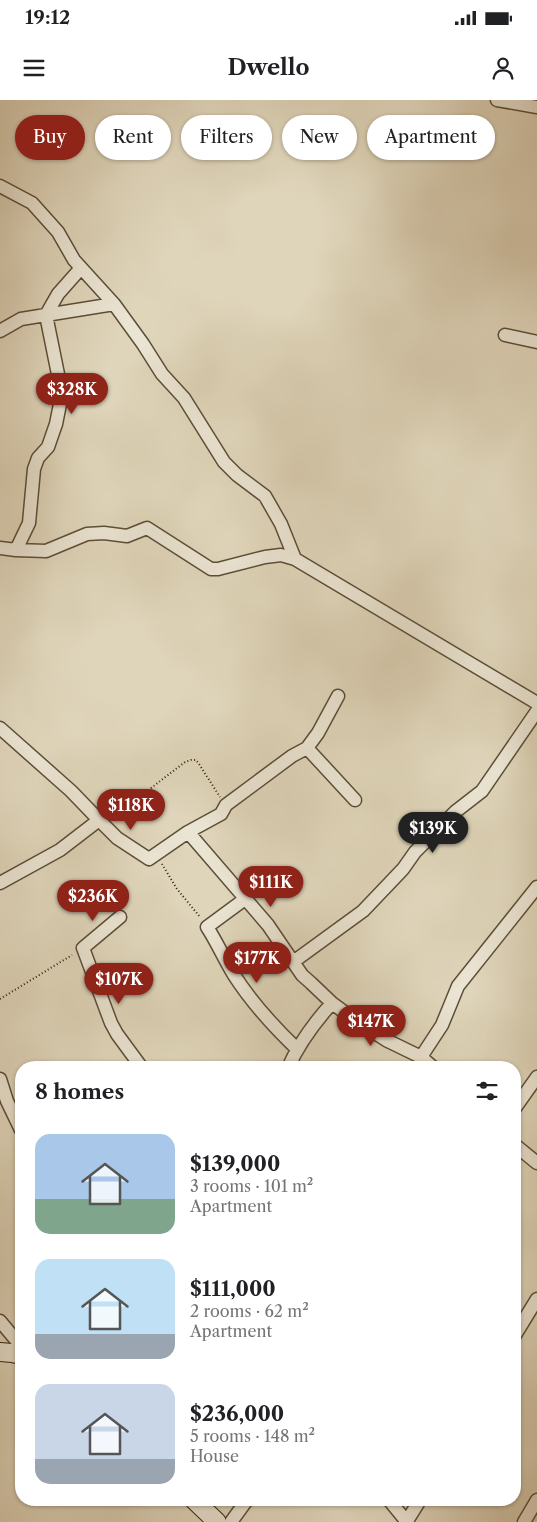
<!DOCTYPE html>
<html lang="en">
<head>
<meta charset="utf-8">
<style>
	body { margin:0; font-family:"Libre Caslon Text",serif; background:#f6f6f6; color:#202124; height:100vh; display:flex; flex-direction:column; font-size:19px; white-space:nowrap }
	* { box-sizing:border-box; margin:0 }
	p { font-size:16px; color:#757577 }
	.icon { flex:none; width:28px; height:28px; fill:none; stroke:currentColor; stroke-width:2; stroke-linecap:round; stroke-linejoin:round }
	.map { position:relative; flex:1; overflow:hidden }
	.sheet { position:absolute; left:15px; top:961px; width:506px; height:445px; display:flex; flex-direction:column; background:#fff; border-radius:20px; box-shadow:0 1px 4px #0004 }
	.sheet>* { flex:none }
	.banner { position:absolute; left:15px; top:15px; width:508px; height:45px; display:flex; gap:10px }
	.price { position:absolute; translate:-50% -42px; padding:0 11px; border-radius:18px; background:#8f2418; color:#fff; font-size:16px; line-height:32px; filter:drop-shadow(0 1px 2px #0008) }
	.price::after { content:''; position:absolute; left:50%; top:30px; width:15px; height:11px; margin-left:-8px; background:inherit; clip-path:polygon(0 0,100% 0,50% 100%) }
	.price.on { background:#222; color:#fff }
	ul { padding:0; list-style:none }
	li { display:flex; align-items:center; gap:15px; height:125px; padding:0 20px }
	li span { display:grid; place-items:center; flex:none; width:140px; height:100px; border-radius:15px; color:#555 }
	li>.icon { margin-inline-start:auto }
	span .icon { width:60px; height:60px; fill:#fffc; stroke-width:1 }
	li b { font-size:21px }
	h2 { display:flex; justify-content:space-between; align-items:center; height:60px; padding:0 20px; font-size:21px }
	.chip { padding:0 18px; border-radius:22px; background:#fff; box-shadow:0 1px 4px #0004; font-size:18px; line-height:45px }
	.chip.on { background:#8f2418; color:#fff }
	.status { display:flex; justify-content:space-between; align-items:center; height:35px; padding:0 25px; background:#fff; direction:ltr }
	.status svg { height:14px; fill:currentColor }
	header { display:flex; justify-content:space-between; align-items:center; height:65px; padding:0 20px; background:#fff; font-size:22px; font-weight:700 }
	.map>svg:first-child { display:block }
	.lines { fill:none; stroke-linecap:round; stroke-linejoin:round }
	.street-casing { stroke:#5c4e39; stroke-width:15 }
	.secondary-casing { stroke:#30210e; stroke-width:20 }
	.path { stroke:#30210e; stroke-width:2; stroke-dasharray:1 2.5; stroke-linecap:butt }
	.street { stroke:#eae4d2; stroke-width:12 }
	.secondary { stroke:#eae4d2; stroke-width:18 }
</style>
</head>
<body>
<div class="status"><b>19:12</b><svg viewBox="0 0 49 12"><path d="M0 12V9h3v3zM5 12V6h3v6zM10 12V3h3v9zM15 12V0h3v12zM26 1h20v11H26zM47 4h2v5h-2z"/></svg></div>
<header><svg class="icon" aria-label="menu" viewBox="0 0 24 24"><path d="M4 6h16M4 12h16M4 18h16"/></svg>Dwello<svg class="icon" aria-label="person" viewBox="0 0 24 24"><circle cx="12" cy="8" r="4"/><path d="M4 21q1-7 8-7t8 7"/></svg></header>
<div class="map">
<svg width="537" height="1422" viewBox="0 0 537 1422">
	<rect width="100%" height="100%" fill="#dfd5ba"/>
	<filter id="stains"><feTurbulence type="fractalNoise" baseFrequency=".004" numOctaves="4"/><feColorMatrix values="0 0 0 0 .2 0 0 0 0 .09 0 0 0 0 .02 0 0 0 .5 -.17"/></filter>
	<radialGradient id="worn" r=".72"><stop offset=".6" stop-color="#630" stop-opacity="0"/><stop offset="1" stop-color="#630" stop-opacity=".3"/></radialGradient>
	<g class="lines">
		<g class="street-casing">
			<path id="street" d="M497 0 537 7
				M0 86 32 103 58 132 74 160 114 204
				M0 231 21 219 114 204 143 244 162 274 184 298 224 362 237 375 265 396 281 424 295 459 537 603
				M505 235 537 242
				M0 448 16 450 46 451 87 434 104 433 127 436 147 428 211 469H218L265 457 281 455 295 459
				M16 450 29 423 34 369 38 358 48 347 56 324 62 294 46 215 58 194 81 168
				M0 628 71 691 99 720 60 750 0 783
				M307 648 355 700
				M99 720 117 738 149 759 188 732 221 714 226 705 292 656 307 648 318 633 338 596
				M188 732 268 825 302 875 311 883 332 903 359 923 386 940 421 957 434 968
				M245 799 207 827C217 842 224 859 234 875 252 903 273 926 297 949
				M120 817 83 848 111 923 117 934 142 968
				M293 862 363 811 403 769 415 752 455 712 482 691 537 611
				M421 957 442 925 458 886 537 787
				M288 968C299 943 314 923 332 903
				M0 979 7 1001 21 1030
				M515 1008 537 977
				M515 1045 537 1063
				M0 1221 21 1246
				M515 1235 537 1199
				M389 1400 407 1422
				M407 1421 420 1400
				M231 1422 247 1400
				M524 1422 537 1400"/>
		</g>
		<g class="secondary-casing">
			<path id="secondary" d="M0 1252 12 1253 21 1255
				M194 1400 217 1422"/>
		</g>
		<path class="path" d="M112 718 185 662 191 660H196L199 664 220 697
			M162 764 177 789 200 817
			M0 899 72 855"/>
		<use href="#street" class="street"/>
		<use href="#secondary" class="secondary"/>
	</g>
	<rect width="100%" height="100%" filter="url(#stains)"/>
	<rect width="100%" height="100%" fill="url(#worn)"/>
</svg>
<b class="price" style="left:72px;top:315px">$328K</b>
<b class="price" style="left:131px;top:731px">$118K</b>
<b class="price on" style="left:433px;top:754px">$139K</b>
<b class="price" style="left:271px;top:808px">$111K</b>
<b class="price" style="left:93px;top:822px">$236K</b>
<b class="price" style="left:257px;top:884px">$177K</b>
<b class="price" style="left:119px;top:905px">$107K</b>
<b class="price" style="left:371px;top:947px">$147K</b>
<div class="banner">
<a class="chip on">Buy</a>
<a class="chip">Rent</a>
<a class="chip">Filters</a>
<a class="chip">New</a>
<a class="chip">Apartment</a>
</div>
<section class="sheet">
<h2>8 homes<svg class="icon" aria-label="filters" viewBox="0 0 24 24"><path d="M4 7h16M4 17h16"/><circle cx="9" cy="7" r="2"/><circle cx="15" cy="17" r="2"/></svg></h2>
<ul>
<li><span style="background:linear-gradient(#a9c7e8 65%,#7fa58c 0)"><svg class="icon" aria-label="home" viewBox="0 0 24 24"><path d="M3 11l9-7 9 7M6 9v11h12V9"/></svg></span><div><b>$139,000</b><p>3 rooms · 101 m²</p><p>Apartment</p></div></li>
<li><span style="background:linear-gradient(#bfe0f5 75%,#9aa5b1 0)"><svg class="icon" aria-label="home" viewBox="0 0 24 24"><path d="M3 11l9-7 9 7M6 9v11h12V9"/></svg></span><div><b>$111,000</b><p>2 rooms · 62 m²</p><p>Apartment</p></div></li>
<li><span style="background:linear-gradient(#c9d6e8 75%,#9aa5b1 0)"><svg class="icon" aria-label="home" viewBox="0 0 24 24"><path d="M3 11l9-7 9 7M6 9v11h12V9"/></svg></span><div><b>$236,000</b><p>5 rooms · 148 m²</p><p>House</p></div></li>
</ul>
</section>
</div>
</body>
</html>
